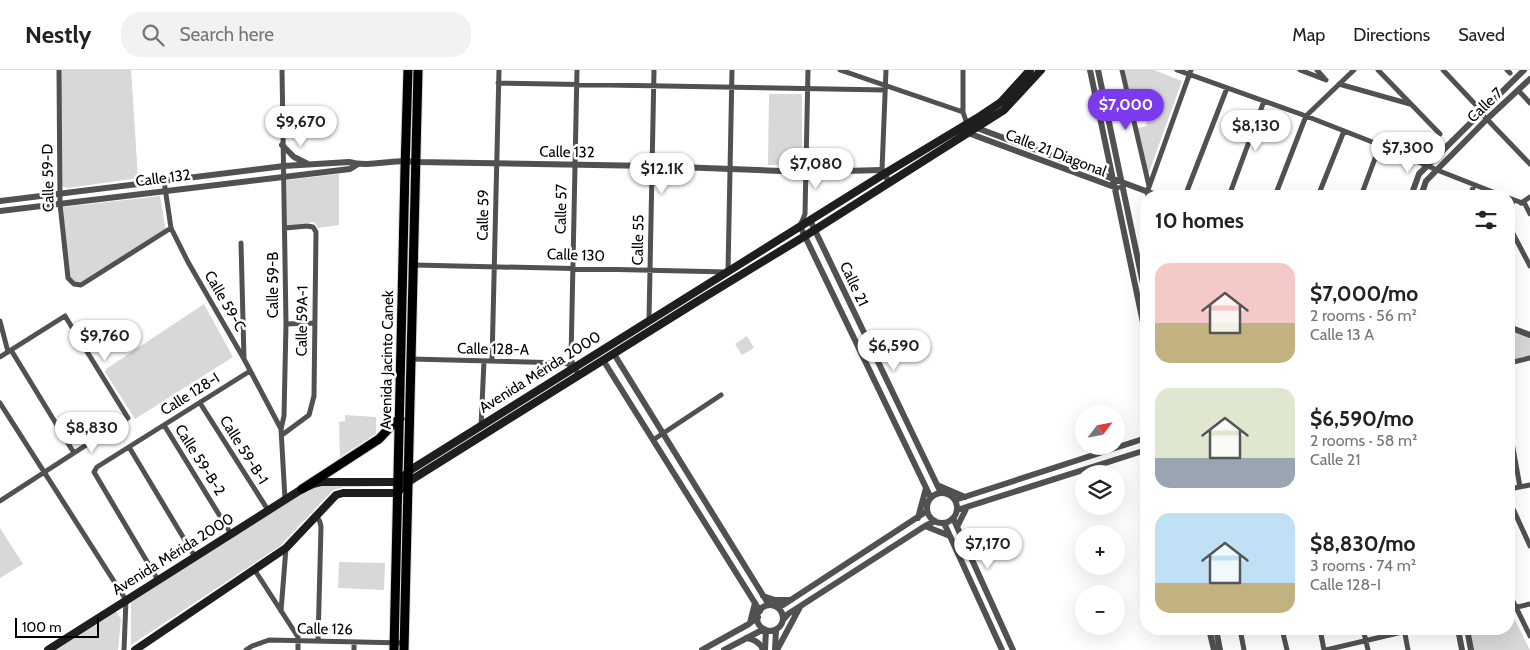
<!DOCTYPE html>
<html lang="en">
<head>
<meta charset="utf-8">
<style>
	body { margin:0; font-family:Cabin,sans-serif; background:#f2f2f2; color:#222; height:100vh; display:flex; flex-direction:column; font-size:19px; white-space:nowrap }
	* { box-sizing:border-box; margin:0 }
	p { font-size:16px; color:#767676 }
	.icon { flex:none; width:28px; height:28px; fill:none; stroke:currentColor; stroke-width:2; stroke-linecap:round; stroke-linejoin:round }
	.map { position:relative; flex:1; overflow:hidden }
	.drawer { position:absolute; left:1140px; top:120px; width:375px; height:445px; display:flex; flex-direction:column; background:#fff; border-radius:20px; box-shadow:0 5px 20px #0002 }
	.drawer>* { flex:none }
	.needle { width:32px; rotate:58deg }
	.buttons { position:absolute; left:1075px; top:335px; display:grid; gap:10px }
	.buttons a { display:grid; place-items:center; width:50px; height:50px; border-radius:50%; background:#fff; box-shadow:0 5px 20px #0002; font-size:25px }
	.scale { position:absolute; left:15px; bottom:12px; width:84px; box-sizing:border-box; padding-left:5px; border:2px solid #000; border-top:0; font-size:14px; line-height:18px; white-space:nowrap; color:#000; -webkit-text-stroke:4px #fff; paint-order:stroke }
	.price { position:absolute; translate:-50% -42px; padding:0 11px; border-radius:18px; background:#fff; color:#222; font-size:16px; line-height:32px; filter:drop-shadow(0 1px 2px #0008) }
	.price::after { content:''; position:absolute; left:50%; top:30px; width:15px; height:11px; margin-left:-8px; background:inherit; clip-path:polygon(0 0,100% 0,50% 100%) }
	.price.on { background:#7c3aed; color:#fff }
	ul { padding:0; list-style:none }
	li { display:flex; align-items:center; gap:15px; height:125px; padding:0 15px }
	li span { display:grid; place-items:center; flex:none; width:140px; height:100px; border-radius:15px; color:#555 }
	li>.icon { margin-inline-start:auto }
	span .icon { width:60px; height:60px; fill:#fffc; stroke-width:1 }
	li b { font-size:21px }
	h2 { display:flex; justify-content:space-between; align-items:center; height:60px; padding:0 15px; font-size:21px }
	header { display:flex; align-items:center; gap:30px; box-sizing:border-box; height:70px; padding:0 25px; background:#fff; border-bottom:1px solid #e0e0e0 }
	header strong { font-size:24px }
	nav { display:flex; gap:28px; margin-inline-start:auto; font-size:18px }
	.search { width:350px; height:45px; background:#f2f2f2; display:flex; align-items:center; gap:12px; box-sizing:border-box; padding:0 18px; border-radius:20px; color:#767676; font-size:19px }
	.map>svg:first-child { display:block }
	.green { fill:#d8d8d8 }
	.lines { fill:none; stroke-linecap:round; stroke-linejoin:round }
	.primary-casing { stroke:#dbdbdb; stroke-width:11 }
	.minor { stroke:#515151; stroke-width:5 }
	.tertiary { stroke:#515151; stroke-width:6 }
	.secondary { stroke:#1e1e1e; stroke-width:8 }
	.primary { stroke:#000; stroke-width:9 }
	.labels { text-anchor:middle; dominant-baseline:central; stroke-width:5; stroke-linejoin:round; paint-order:stroke }
	.street-label { font-size:15px; fill:#000; stroke:#fff }
</style>
</head>
<body>
<header>
<strong>Nestly</strong>
<div class="search"><svg class="icon" aria-label="search" viewBox="0 0 24 24"><circle cx="10" cy="10" r="6"/><path d="M15 15l6 6"/></svg>Search here</div>
<nav><a>Map</a><a>Directions</a><a>Saved</a></nav>
</header>
<div class="map">
<svg width="1530" height="580" viewBox="0 0 1530 580">
	<rect width="100%" height="100%" fill="#fff"/>
	<path class="green" d="M59 0H131L138 108 68 118 63 117 61 114Z
		M1125 0H1154L1182 11 1148 105 1137 58 1147 56 1140 27 1131 29Z
		M769 24H802V95H768Z
		M339 104V155L318 158 314 152 287 156V110Z
		M160 126 166 162 81 215 68 208 63 137Z
		M204 234 233 287 135 349 105 302 106 299Z
		M1509 260 1530 267V288L1509 293Z
		M747 266 754 278 742 285 735 274Z
		M345 345 376 347V364L340 387 339 352 345 351Z
		M329 415 387 417H344L333 420 280 476 131 575V532L303 421 315 417Z
		M0 458 23 494 0 508Z
		M339 492 385 493 384 520 338 518Z
		M115 540 121 549 118 580H53Z
		M1509 546H1513L1530 580H1473L1469 559H1509Z"/>
	<g class="lines">
		<g class="primary-casing">
			<path id="primary" d="M302 419 379 369 395 352 400 349
				M394 580 405 99 408 0
				M404 580 418 0"/>
		</g>
		<path class="minor" d="M59 0 60 134 68 208 74 214 81 215 171 158
			M282 0 286 254 284 346 281 359 285 429
			M577 0 571 289 574 297 579 305
			M840 0 963 42
			M963 0V42L967 54
			M1122 0 1149 116
			M1177 0 1306 46 1380 75 1437 100 1503 126
			M1300 0 1326 10
			M1317 0 1324 8
			M1378 0 1440 64
			M1443 0 1475 34
			M1507 0 1510 3
			M498 13 885 20
			M1339 14 1410 34
			M1518 20 1530 33
			M1481 43 1530 94
			M882 100 886 0
			M164 111 171 158 188 192 244 289 281 359
			M1148 126 1147 122 1149 117 1191 0
			M1185 126 1227 18
			M1229 126 1264 31
			M1275 126 1306 46 1354 0
			M1318 126 1344 61
			M1361 126 1380 75
			M1470 126 1474 115
			M1509 128 1525 134 1530 144
			M1521 133 1530 127
			M1509 144 1513 130
			M800 156 805 144 808 0
			M1509 156 1530 196
			M241 173 244 289
			M414 195 727 202
			M728 202 732 0
			M649 250 654 0
			M0 251 8 282
			M286 254 315 253
			M11 280 74 383
			M0 287 65 246 128 348 0 431
			M411 289 565 293 574 297
			M492 291 499 0
			M1509 293 1530 288
			M0 333 126 530 124 580
			M200 333 268 440
			M164 355 231 464
			M481 356 484 291
			M1509 356 1520 417
			M282 365 309 345 314 326 316 162 313 157 307 156 285 158
			M653 370 721 325
			M129 377 195 487
			M1509 419 1530 415
			M1509 430 1530 476
			M316 445 320 452 321 457 318 571
			M254 499 298 567V580
			M158 510 94 402 97 397 250 301
			M1509 523 1530 566
			M1509 539 1530 534
			M281 541 286 478
			M1240 559 1244 580
			M1282 559 1287 580
			M1320 559 1324 580
			M1363 559 1368 580
			M1404 559 1408 580
			M246 580 252 576 269 570 404 573
			M354 580V572
			M1326 580 1415 559"/>
		<path class="tertiary" d="M1090 0 1146 267
			M1098 0 1146 228
			M977 58 1159 126
			M968 63 1117 118
			M282 75 294 87 308 94
			M1411 126 1419 104 1524 0
			M1421 126 1426 111 1487 49 1530 9
			M0 131 284 96 349 92C371 98 394 88 416 92L652 96 806 102 882 100 889 112
			M0 141 350 99 358 94
			M810 150 941 423
			M800 156 931 428
			M1509 257 1530 265
			M614 284 769 535
			M603 290 760 541
			M937 415 965 427
			M927 438a15 15 0 1 1 30 0a15 15 0 1 1-30 0Z
			M955 430 1146 368
			M957 440 1146 380
			M918 448 926 418
			M953 448 1013 580
			M944 453 1002 580
			M925 456 950 466
			M957 457 967 437
			M763 526 775 530H791
			M757 548a13 13 0 1 1 26 0a13 13 0 1 1-26 0Z
			M774 536 783 535 927 441
			M783 550 788 544 925 456 935 451
			M750 553 755 533
			M1209 559 1214 580
			M1216 559 1220 580
			M1458 559 1462 580
			M1467 559 1471 580
			M746 568C754 569 760 572 763 580
			M702 580 749 554 758 547
			M724 580 764 559
			M765 580 766 560
			M775 580 776 560
			M777 580 800 537"/>
		<path class="secondary" d="M48 580 302 419 313 414 321 412H394L398 411 412 399 884 104 977 48 1001 32 1030 0
			M135 580 286 478 336 425 343 423H397L408 412 698 231 805 166 1004 40 1041 0"/>
		<use href="#primary" class="primary"/>
	</g>
	<g class="labels">
		<g class="street-label">
			<text transform="translate(1485 35) rotate(-44)">Calle 7</text>
			<text transform="translate(567 82) rotate(1)">Calle 132</text>
			<text transform="translate(1056 83) rotate(21)">Calle 21 Diagonal</text>
			<text transform="translate(48 108) rotate(-91)">Calle 59-D</text>
			<text transform="translate(163 108) rotate(-7)">Calle 132</text>
			<text transform="translate(561 139) rotate(-89)">Calle 57</text>
			<text transform="translate(483 145) rotate(-89)">Calle 59</text>
			<text transform="translate(638 170) rotate(-89)">Calle 55</text>
			<text transform="translate(576 185) rotate(2)">Calle 130</text>
			<text transform="translate(854 214) rotate(65)">Calle 21</text>
			<text transform="translate(273 215) rotate(-90)">Calle 59-B</text>
			<text transform="translate(225 231) rotate(60)">Calle 59-C</text>
			<text transform="translate(302 251) rotate(-89)">Calle 59A-1</text>
			<text transform="translate(493 279) rotate(1)">Calle 128-A</text>
			<text transform="translate(387 290) rotate(-89)">Avenida Jacinto Canek</text>
			<text transform="translate(540 302) rotate(-32)">Avenida Mérida 2000</text>
			<text transform="translate(190 324) rotate(-32)">Calle 128-I</text>
			<text transform="translate(244 380) rotate(58)">Calle 59-B-1</text>
			<text transform="translate(200 390) rotate(58)">Calle 59-B-2</text>
			<text transform="translate(173 484) rotate(-32)">Avenida Mérida 2000</text>
			<text transform="translate(325 559) rotate(1)">Calle 126</text>
		</g>
	</g>
</svg>
<div class="buttons">
<a><svg class="needle" viewBox="-14 -14 28 28"><path d="M0-13l5 13h-10z" fill="#e53935"/><path d="M0 13l5-13h-10z" fill="#767676"/></svg></a>
<a><svg class="icon" aria-label="layers" viewBox="0 0 24 24"><path d="M12 4l9 5-9 5-9-5zM3 14l9 5 9-5"/></svg></a>
<a>+</a>
<a>−</a>
</div>
<div class="scale">100 m</div>
<b class="price on" style="left:1126px;top:61px">$7,000</b>
<b class="price" style="left:301px;top:78px">$9,670</b>
<b class="price" style="left:1256px;top:82px">$8,130</b>
<b class="price" style="left:1408px;top:104px">$7,300</b>
<b class="price" style="left:816px;top:120px">$7,080</b>
<b class="price" style="left:662px;top:125px">$12.1K</b>
<b class="price" style="left:105px;top:292px">$9,760</b>
<b class="price" style="left:894px;top:302px">$6,590</b>
<b class="price" style="left:92px;top:384px">$8,830</b>
<b class="price" style="left:988px;top:500px">$7,170</b>
<section class="drawer">
<h2>10 homes<svg class="icon" aria-label="filters" viewBox="0 0 24 24"><path d="M4 7h16M4 17h16"/><circle cx="9" cy="7" r="2"/><circle cx="15" cy="17" r="2"/></svg></h2>
<ul>
<li><span style="background:linear-gradient(#f6c9c9 60%,#c2b280 0)"><svg class="icon" aria-label="home" viewBox="0 0 24 24"><path d="M3 11l9-7 9 7M6 9v11h12V9"/></svg></span><div><b>$7,000/mo</b><p>2 rooms · 56 m²</p><p>Calle 13 A</p></div></li>
<li><span style="background:linear-gradient(#dfe7d0 70%,#9aa5b1 0)"><svg class="icon" aria-label="home" viewBox="0 0 24 24"><path d="M3 11l9-7 9 7M6 9v11h12V9"/></svg></span><div><b>$6,590/mo</b><p>2 rooms · 58 m²</p><p>Calle 21</p></div></li>
<li><span style="background:linear-gradient(#bfe0f5 70%,#c2b280 0)"><svg class="icon" aria-label="home" viewBox="0 0 24 24"><path d="M3 11l9-7 9 7M6 9v11h12V9"/></svg></span><div><b>$8,830/mo</b><p>3 rooms · 74 m²</p><p>Calle 128-I</p></div></li>
</ul>
</section>
</div>
</body>
</html>
